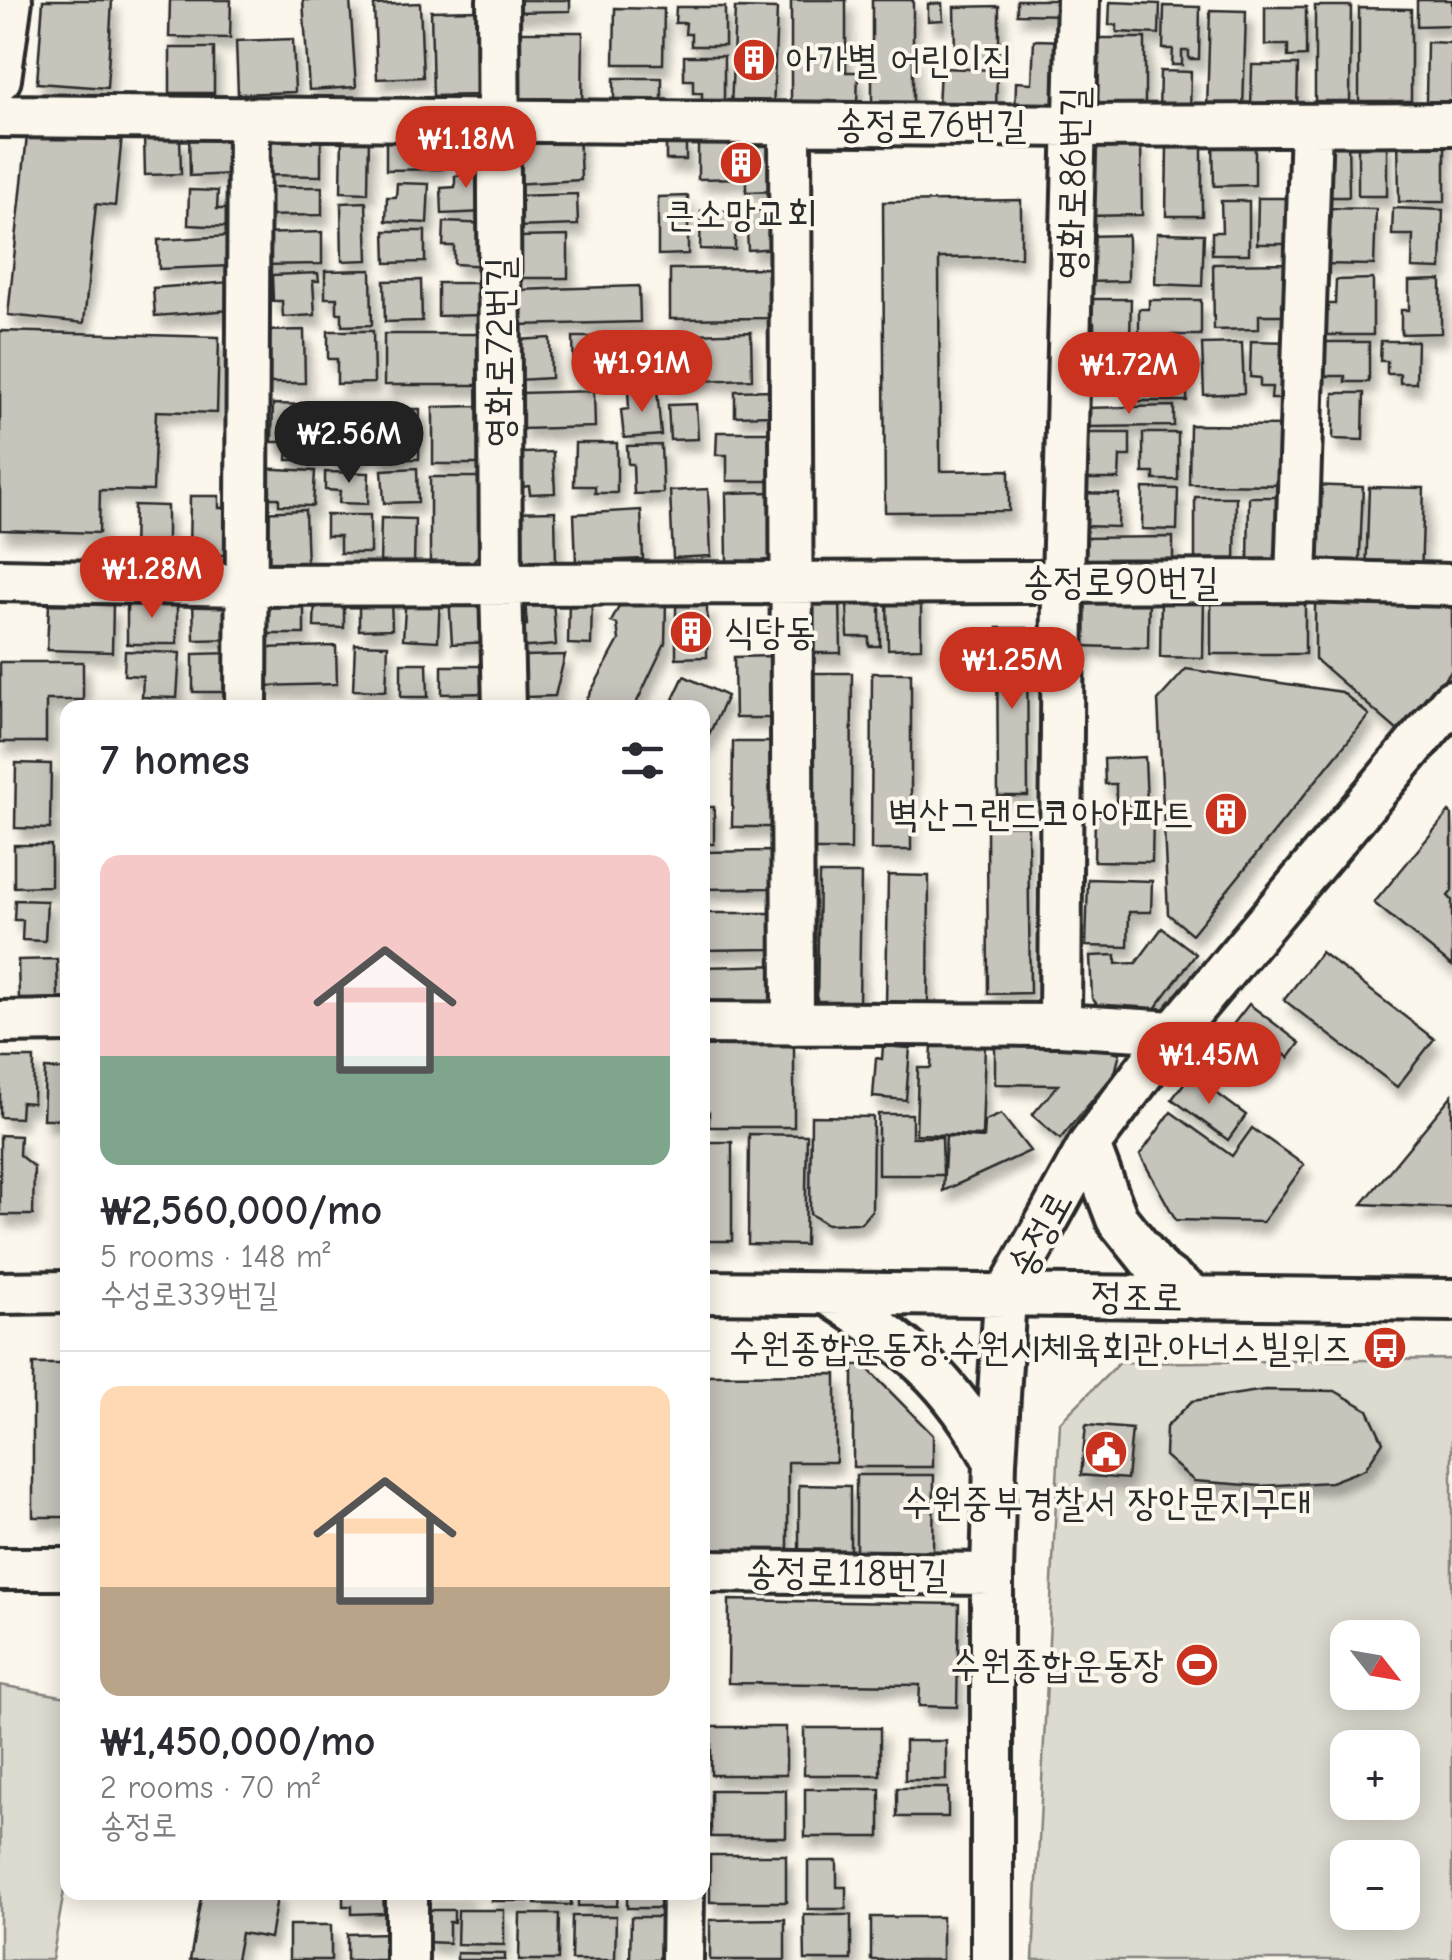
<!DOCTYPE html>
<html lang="en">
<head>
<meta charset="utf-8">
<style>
	body { margin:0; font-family:"Comic Neue","Poor Story",sans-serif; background:#f2f2f3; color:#2b2b33; height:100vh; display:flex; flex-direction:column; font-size:38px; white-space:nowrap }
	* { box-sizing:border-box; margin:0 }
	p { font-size:32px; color:#7c7c81 }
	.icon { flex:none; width:55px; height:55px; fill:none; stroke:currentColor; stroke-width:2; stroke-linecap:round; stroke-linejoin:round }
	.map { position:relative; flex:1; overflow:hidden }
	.panel { position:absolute; left:60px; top:700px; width:650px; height:1200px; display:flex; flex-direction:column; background:#fff; border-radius:20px; box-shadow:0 5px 25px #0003 }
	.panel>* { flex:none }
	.needle { width:65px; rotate:121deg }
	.buttons { position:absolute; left:1330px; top:1620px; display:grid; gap:20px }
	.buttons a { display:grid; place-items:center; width:90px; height:90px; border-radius:20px; background:#fff; box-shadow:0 5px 25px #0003; font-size:50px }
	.price { position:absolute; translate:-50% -85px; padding:0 22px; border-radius:35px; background:#c8321e; color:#fff; font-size:32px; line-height:65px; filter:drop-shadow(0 2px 5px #0008) }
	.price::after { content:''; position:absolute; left:50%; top:60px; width:30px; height:22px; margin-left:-15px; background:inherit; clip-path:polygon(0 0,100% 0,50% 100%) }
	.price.current { background:#222; color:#fff }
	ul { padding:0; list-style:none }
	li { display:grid; align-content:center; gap:20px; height:530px; padding:0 40px }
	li+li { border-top:2px solid #e1e1e2 }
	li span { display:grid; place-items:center; height:310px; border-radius:20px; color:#555 }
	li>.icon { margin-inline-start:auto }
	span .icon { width:180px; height:180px; fill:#fffc; stroke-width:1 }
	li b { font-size:42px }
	h2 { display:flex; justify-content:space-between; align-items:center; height:120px; padding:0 40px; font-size:42px }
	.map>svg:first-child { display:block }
	.green { fill:#dddad0; stroke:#84827e; stroke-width:2.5; fill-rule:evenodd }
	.building { fill:#c7c4bc; stroke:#2b2b2b; stroke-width:2.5; filter:url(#shadow) }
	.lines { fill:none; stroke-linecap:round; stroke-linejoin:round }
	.minor-casing { stroke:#2b2b2b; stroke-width:48 }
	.minor { stroke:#fbf7ec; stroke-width:40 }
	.labels { text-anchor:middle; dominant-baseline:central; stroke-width:8; stroke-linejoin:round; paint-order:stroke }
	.poi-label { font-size:38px; fill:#2b2b2b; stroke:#fbf7ec; text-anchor:end }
	.street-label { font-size:38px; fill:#2b2b2b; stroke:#fbf7ec }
</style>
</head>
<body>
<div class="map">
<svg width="1452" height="1960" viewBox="0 0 1452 1960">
	<defs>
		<filter id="shadow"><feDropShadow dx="6" dy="11" stdDeviation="5" flood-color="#0004"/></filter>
	</defs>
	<rect width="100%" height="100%" fill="#fbf7ec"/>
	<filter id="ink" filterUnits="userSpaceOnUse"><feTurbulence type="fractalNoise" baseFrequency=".01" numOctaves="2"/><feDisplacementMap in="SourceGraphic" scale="20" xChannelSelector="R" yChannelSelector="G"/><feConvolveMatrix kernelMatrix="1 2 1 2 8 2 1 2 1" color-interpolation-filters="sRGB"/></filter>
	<g filter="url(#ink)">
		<path class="green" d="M1452 1359V1960H1033L1060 1422 1119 1363ZM1348 1638H1402V1692H1348ZM1348 1748H1402V1802H1348ZM1348 1858H1402V1912H1348Z
			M0 1685 67 1697V1874L52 1960H0Z"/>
		<path class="building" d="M43 0H112L107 88 37 83Z
			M170 0H231L230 38 169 37Z
			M303 0H350L356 87 309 90Z
			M511 0H570V11L512 12Z
			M791 0H846V72H858L857 103 791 104Z
			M872 0H913V103H872Z
			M1017 0H1069V15L1017 14Z
			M1417 0H1452V25L1417 26Z
			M1110 2 1160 4 1159 34 1117 32V25H1109Z
			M420 3 423 77 377 79 374 5Z
			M942 3 943 20 928 21V4Z
			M999 6V51L955 52 954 7Z
			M1164 6 1200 7 1199 59H1189V51H1182V65H1172L1173 49H1163Z
			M1315 6H1351L1350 101H1315Z
			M676 7H725V46H691V34H685L686 23H675Z
			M1265 7H1306V56L1288 57V45H1265Z
			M615 8 664 9 663 64H614Z
			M735 8 777 9 773 112 731 110Z
			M1359 8 1411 9V101H1359Z
			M478 10 479 95 433 96 431 11Z
			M1210 10 1246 11 1243 111 1207 110Z
			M513 32H583L582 110 512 101Z
			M1089 38H1145V106H1103L1089 89Z
			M293 39 295 92 238 94 236 41Z
			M1034 40 1070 41 1056 118 1015 117 1016 82 1032 83Z
			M1427 42 1452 43V102L1426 101Z
			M170 48H214V93H170Z
			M684 56H724V104H702V93H693V80H684Z
			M1252 65H1298L1297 112 1251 111Z
			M940 68 997 70 996 110 938 108Z
			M1160 71 1191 72 1190 115 1159 114Z
			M614 78H662V114H614Z
			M28 126 122 135 115 206 96 204 84 323 8 315Z
			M217 131 233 145 234 174 190 176 189 132Z
			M271 131H321V176L259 175V142Z
			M579 132 581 180 513 184 511 150 526 134Z
			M1398 132H1445V202H1399Z
			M771 134 785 191 746 192V178L698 179V136Z
			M342 135H369L368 193 341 192Z
			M1329 135H1348L1349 197H1319Z
			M144 136H180L181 174 145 175Z
			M460 136 441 149 442 169 386 170V138Z
			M666 138H686V160H666Z
			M1358 138H1387V196H1358Z
			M1255 141V185L1214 186 1213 142Z
			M1141 142 1142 215 1084 216V156L1099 143Z
			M1167 144 1202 145V216H1166Z
			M468 157H484L485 212 442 214 441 188 455 187V176L469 175Z
			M397 183 429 184 427 223 386 221 387 197H396Z
			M259 187H322V215L259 216Z
			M189 190 218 191 217 209H230V227L188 225Z
			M577 194 578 225 516 227 515 196Z
			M688 196V254L658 255V197Z
			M1258 198H1294V244H1257Z
			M1021 200V257L939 258 940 471 1009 470V511L885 512 883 202Z
			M1221 201H1249V254H1212V232H1222Z
			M366 202 368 260 342 261 341 203Z
			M1320 208 1376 209 1374 265 1318 264Z
			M1393 208 1443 210 1441 269 1412 268 1413 235H1392Z
			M776 210 777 248 748 250 746 211Z
			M701 211H735V250L700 249Z
			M444 222 491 224 489 266 454 264V246H443Z
			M385 231H425V262L386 263Z
			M322 232V264L259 265V234Z
			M1157 233 1204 234 1202 286 1155 284Z
			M1128 235V281L1086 282 1085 236Z
			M230 236 231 266 159 269 158 240Z
			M568 236V278H516V237Z
			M1293 263V305H1282L1283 315H1259V329L1214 330 1213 264Z
			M769 268V318L670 319V269Z
			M371 270 372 325 342 326V313H337V298H325V271Z
			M318 273 319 281H313L315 315 283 317 282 301H273L272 275Z
			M1373 279V335H1323L1322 304H1335L1336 280Z
			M421 280 422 321 385 322 384 281Z
			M1441 280V333L1401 334V310H1409V281Z
			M230 282 231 310 155 316 153 288Z
			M438 283H486V315L438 316Z
			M639 286 640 322 518 325 517 290Z
			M1086 299H1131L1130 338H1094V323H1085Z
			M1149 300H1201V335H1139V309H1149Z
			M304 330 305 383H262L261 331Z
			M0 331 219 337 217 413 156 411 153 491 100 490 99 533 0 530Z
			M328 331H373L374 383 337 384V359H328Z
			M751 332 752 379 667 382 665 335Z
			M384 334H483V385H384Z
			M573 337H602L603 376H574Z
			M550 338 551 378 518 380V340Z
			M645 338 646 375 619 376 618 339Z
			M1251 341 1294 342 1293 399H1271L1272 387H1260V378L1250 377Z
			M1381 341H1417L1416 383H1400V374H1387V361H1380Z
			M1317 342H1369V382H1345V376H1317Z
			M1242 343 1244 393 1204 395 1202 344Z
			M1136 347H1187V401H1126V382H1136Z
			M657 389 661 435 624 438 621 410 629 409 628 391Z
			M772 390 773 415 735 416V391Z
			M594 391 595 427 521 429 520 393Z
			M1334 393H1364L1363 440 1333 439Z
			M273 404 311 405 310 442H320V460H287L288 442H272Z
			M696 404 698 439 670 440 668 405Z
			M478 406V464H433V407Z
			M1174 406V426L1084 427V408Z
			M386 409H420L419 459H377V437L386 435Z
			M337 411H362L361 458H328V444L336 442Z
			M1190 425 1291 426 1290 485 1189 484Z
			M717 432H772L771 481H727V455H716Z
			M1081 433H1130V456H1120L1119 479H1080Z
			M1143 433H1178V480H1154V473H1143Z
			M575 443H617V493H595V486H574Z
			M661 445 663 493 634 494 633 464H628L627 446Z
			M553 452 555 493 530 494 529 486 523 487 522 453Z
			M257 468 315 471 313 506 279 505V498H269L270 491 256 490Z
			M417 468 418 502 384 503 382 470Z
			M325 472 369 473 368 504 339 503 340 491 325 490Z
			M430 477H485L484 549 468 567H430Z
			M1308 485 1363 487 1359 575 1305 564Z
			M1369 487 1424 488 1421 578 1366 576Z
			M1143 488 1178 489 1177 530 1142 529Z
			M708 489 711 556 673 558 670 491Z
			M770 492 771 561 727 562 726 493Z
			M1081 493 1119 494 1118 527 1080 526Z
			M190 496H219V508H231L230 555H189Z
			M1195 497H1236L1235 567H1195Z
			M1249 497H1289V567L1248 566Z
			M134 505 167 506V557H133Z
			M305 510 307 566 277 567 260 557 258 512Z
			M641 510 643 559 576 562 574 514Z
			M555 511 556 565 527 566 512 551 511 512Z
			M326 515H370V553H340V536H326Z
			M381 518 415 519 414 566 380 565Z
			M1173 537V569L1087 570 1073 538Z
			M1094 592 1149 593 1148 648 1080 646 1081 605Z
			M406 593 440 595 438 641 403 639Z
			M473 595 487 608 489 642 452 644 449 596Z
			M811 595H840L841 653H799Z
			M391 596 392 629 359 630V597Z
			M921 596V648L888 649 887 597Z
			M1161 596 1204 597 1203 658 1160 657Z
			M193 597 237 604V639L194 640Z
			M847 597H880V646H869V637H848Z
			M1452 597V670L1398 731 1315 659V599Z
			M177 598V644H127V599Z
			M315 598 344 599V628L314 627Z
			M1305 598V654H1211V599Z
			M553 599 556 645 515 648 514 626 527 625 525 600Z
			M258 600H304V634H258Z
			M569 600 592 601 591 645 568 644Z
			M621 603H666L665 643 634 708H582L619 640 617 624 611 622Z
			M49 604 113 605 112 652 47 650Z
			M676 606H707V657L676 658Z
			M997 628H1027L1028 796H998Z
			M355 644 388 645 386 691 353 690Z
			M336 646 337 684 261 686 260 648Z
			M125 651 180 653 177 698 142 697 143 676 124 675Z
			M234 653V692H193V654Z
			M565 655 555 696 526 697 524 656Z
			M772 656 773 718H735L734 657Z
			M0 662H83V700H46V742H0Z
			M401 663H427L428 697H401Z
			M442 666H489L490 693 442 694Z
			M1186 669 1342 692 1369 715 1192 934 1168 914 1158 700Z
			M813 673H852L851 850H812Z
			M872 673H911V850H871Z
			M684 676 727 696 705 743 702 742V708H669Z
			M260 703 323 705V708H260Z
			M733 742H773L772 827H732Z
			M1145 757 1147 804 1116 805V784H1105L1104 759Z
			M16 763 51 764 50 829 15 828Z
			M702 807H714V844H702Z
			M1449 812 1452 815V891L1448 896 1452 900V966L1374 903Z
			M1095 815 1153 816 1152 862 1094 861Z
			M1028 825 1030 993 988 994 987 826Z
			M14 845H51V886L14 887Z
			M772 851V888L702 889V852Z
			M819 874H861L859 1006H817Z
			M888 875 929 876 928 1008 886 1007Z
			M1088 879 1152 881 1151 912H1129L1128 947 1086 946Z
			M15 900 47 901 45 941 22 940 23 920H14Z
			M702 913H772V949L702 950Z
			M1162 928 1196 954 1148 1018 1107 1017 1092 998 1090 956 1116 955V964L1136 963Z
			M1321 952 1434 1039 1397 1087 1284 1000Z
			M57 959 58 998 19 1000 18 960Z
			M785 965 775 1011 703 1012 702 967Z
			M1249 1004 1300 1043 1289 1058 1278 1049 1265 1066 1239 1045 1230 1056 1217 1045Z
			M794 1044V1127H709V1112H702V1045Z
			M932 1044 985 1045 982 1136 916 1134 918 1068H931Z
			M995 1045 1097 1047 1120 1053 1115 1073 1060 1139 1032 1115 1058 1085 995 1084Z
			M883 1046 910 1048 906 1100 873 1097 876 1058 882 1059Z
			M0 1058H34L33 1103 21 1102 20 1118 0 1117Z
			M45 1069 68 1070V1119H43Z
			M1191 1074 1246 1115 1228 1140 1172 1099Z
			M1452 1095V1208L1362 1204Z
			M1171 1112 1232 1156 1252 1128 1304 1165 1263 1222 1176 1220 1140 1155Z
			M878 1114H912V1137H942L943 1175H878Z
			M1001 1114 1030 1151 943 1191 946 1136 984 1138 985 1121Z
			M811 1116 873 1117 872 1210 861 1223 827 1224 810 1214Z
			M749 1134 807 1135 805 1245 748 1244Z
			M0 1135 20 1136 19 1155 34 1167 33 1215H0Z
			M702 1142H732V1241H702Z
			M63 1180H68V1221H62Z
			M33 1364H68V1517H33Z
			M853 1365H864L933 1435V1467H853Z
			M836 1374V1462H788V1550H702V1375Z
			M1265 1390 1335 1391 1368 1410 1383 1442 1365 1469 1331 1482 1260 1486 1194 1481 1165 1456 1166 1427 1192 1401Z
			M1086 1425 1132 1429 1127 1479 1081 1475Z
			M856 1475H934L933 1553 856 1554Z
			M799 1485 850 1486V1550L799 1551Z
			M729 1600 959 1604 957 1707 919 1706 920 1685 728 1683Z
			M711 1727H786V1775H711Z
			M804 1728H880V1775H804Z
			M905 1741H946V1780H905Z
			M897 1788H948V1817H897Z
			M805 1789H880V1837H805Z
			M711 1790H786V1837H711Z
			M710 1855H786V1902H710Z
			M808 1861H837V1887H846V1909H808Z
			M202 1892H278L270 1938 241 1933 236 1960H190Z
			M343 1892H383L384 1913 352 1914V1906H343Z
			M423 1892H467V1896H423Z
			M491 1892H528V1901H491Z
			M536 1892H571V1905L535 1904Z
			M578 1892H618L617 1906H578Z
			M627 1892H669V1908H627Z
			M425 1910H454V1922H449V1943L425 1942Z
			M458 1910H504V1945L457 1944Z
			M520 1914H559L558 1960H519Z
			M804 1915H851V1960H805Z
			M572 1916H616L615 1960H571Z
			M631 1917H669L668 1960H630Z
			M871 1917H942V1960H871Z
			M785 1919V1960H710V1920Z
			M289 1925H331V1960H289Z
			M390 1933V1960H347V1934Z
			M457 1953 505 1954V1960H457Z"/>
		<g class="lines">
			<g class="minor-casing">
				<path id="minor" d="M498 0 501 584 504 708
					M0 79 11 0
					M0 116 1075 126 1452 124
					M790 124 793 1024
					M0 580 246 585 1296 581 1452 585
					M1296 581 1311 125
					M246 708 249 119
					M0 1022 68 1021
					M702 1023 1060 1025 1174 1032
					M1060 1025 1063 582 1078 0
					M1089 1145 1117 1219 1157 1269 1196 1298
					M702 1292 1452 1300
					M0 1293 68 1292
					M828 1294C907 1345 950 1378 995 1462
					M0 1569H68
					M702 1571 992 1574
					M407 1960V1892
					M682 1960 683 1892
					M992 1960V1574L995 1462 1005 1297 1089 1145 1174 1032 1452 701"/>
			</g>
			<use href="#minor" class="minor"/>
		</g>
	</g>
	<defs>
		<g id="building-disc" transform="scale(2.25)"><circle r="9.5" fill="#c8321e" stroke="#fbf7ec"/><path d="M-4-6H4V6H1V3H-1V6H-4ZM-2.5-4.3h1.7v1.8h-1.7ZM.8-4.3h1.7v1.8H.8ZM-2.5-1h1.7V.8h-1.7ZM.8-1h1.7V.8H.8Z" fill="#fff"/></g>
		<g id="bus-disc" transform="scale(2.25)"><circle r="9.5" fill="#c8321e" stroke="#fbf7ec"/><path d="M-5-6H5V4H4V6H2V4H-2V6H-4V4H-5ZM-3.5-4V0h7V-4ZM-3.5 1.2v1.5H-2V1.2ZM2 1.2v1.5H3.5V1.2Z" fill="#fff"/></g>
		<g id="civic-disc" transform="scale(2.25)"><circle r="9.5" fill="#c8321e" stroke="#fbf7ec"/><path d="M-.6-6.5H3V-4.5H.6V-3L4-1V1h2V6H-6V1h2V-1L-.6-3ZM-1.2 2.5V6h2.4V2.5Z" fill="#fff"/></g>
		<g id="stadium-disc" transform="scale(2.25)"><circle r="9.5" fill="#c8321e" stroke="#fbf7ec"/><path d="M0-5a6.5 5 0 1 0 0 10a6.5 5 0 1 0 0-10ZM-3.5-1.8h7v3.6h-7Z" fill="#fff"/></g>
	</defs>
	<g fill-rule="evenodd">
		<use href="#building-disc" x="754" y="60"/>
		<use href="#building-disc" x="741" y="163"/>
		<use href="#building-disc" x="691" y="632"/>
		<use href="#building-disc" x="1226" y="814"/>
		<use href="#bus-disc" x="1385" y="1348"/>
		<use href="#civic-disc" x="1106" y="1452"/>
		<use href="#stadium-disc" x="1197" y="1665"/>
	</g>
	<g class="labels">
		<g class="poi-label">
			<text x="786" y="60" text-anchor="start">아가별 어린이집</text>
			<text x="741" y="214" text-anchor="middle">큰소망교회</text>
			<text x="724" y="632" text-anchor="start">식당동</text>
			<text x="1194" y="814">벽산그랜드코아아파트</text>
			<text x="1352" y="1348">수원종합운동장.수원시체육회관.아너스빌위즈</text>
			<text x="1106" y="1503" text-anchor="middle">수원중부경찰서 장안문지구대</text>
			<text x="1164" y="1665">수원종합운동장</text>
		</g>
		<g class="street-label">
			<text x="931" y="125">송정로76번길</text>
			<text transform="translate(1073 183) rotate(-89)">영화로86번길</text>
			<text transform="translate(500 352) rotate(-90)">영화로72번길</text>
			<text x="1121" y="582">송정로90번길</text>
			<text transform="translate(1040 1234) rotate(-61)">송정로</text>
			<text transform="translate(1137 1297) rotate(1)">정조로</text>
			<text transform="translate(847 1573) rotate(1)">송정로118번길</text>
		</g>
	</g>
</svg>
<div class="buttons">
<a><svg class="needle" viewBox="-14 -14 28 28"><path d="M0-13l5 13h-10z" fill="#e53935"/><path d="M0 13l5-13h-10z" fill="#7c7c81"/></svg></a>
<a>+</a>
<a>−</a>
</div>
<b class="price" style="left:466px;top:191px">₩1.18M</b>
<b class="price" style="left:642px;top:415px">₩1.91M</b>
<b class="price" style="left:1129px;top:417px">₩1.72M</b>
<b class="price current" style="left:349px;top:486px">₩2.56M</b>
<b class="price" style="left:152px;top:621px">₩1.28M</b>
<b class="price" style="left:1012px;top:712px">₩1.25M</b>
<b class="price" style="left:1209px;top:1107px">₩1.45M</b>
<section class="panel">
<h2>7 homes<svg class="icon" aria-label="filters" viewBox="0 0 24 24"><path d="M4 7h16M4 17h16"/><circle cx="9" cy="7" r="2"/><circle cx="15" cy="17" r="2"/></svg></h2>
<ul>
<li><span style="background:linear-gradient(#f6c9c9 65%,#7fa58c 0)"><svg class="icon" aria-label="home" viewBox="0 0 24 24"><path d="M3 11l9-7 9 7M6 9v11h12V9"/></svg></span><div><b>₩2,560,000/mo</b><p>5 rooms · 148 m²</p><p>수성로339번길</p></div></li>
<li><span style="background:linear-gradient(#ffd9b3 65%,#b9a48a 0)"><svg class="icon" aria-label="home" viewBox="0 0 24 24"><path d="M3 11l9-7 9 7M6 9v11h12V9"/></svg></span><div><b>₩1,450,000/mo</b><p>2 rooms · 70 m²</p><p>송정로</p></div></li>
</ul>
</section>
</div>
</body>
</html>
